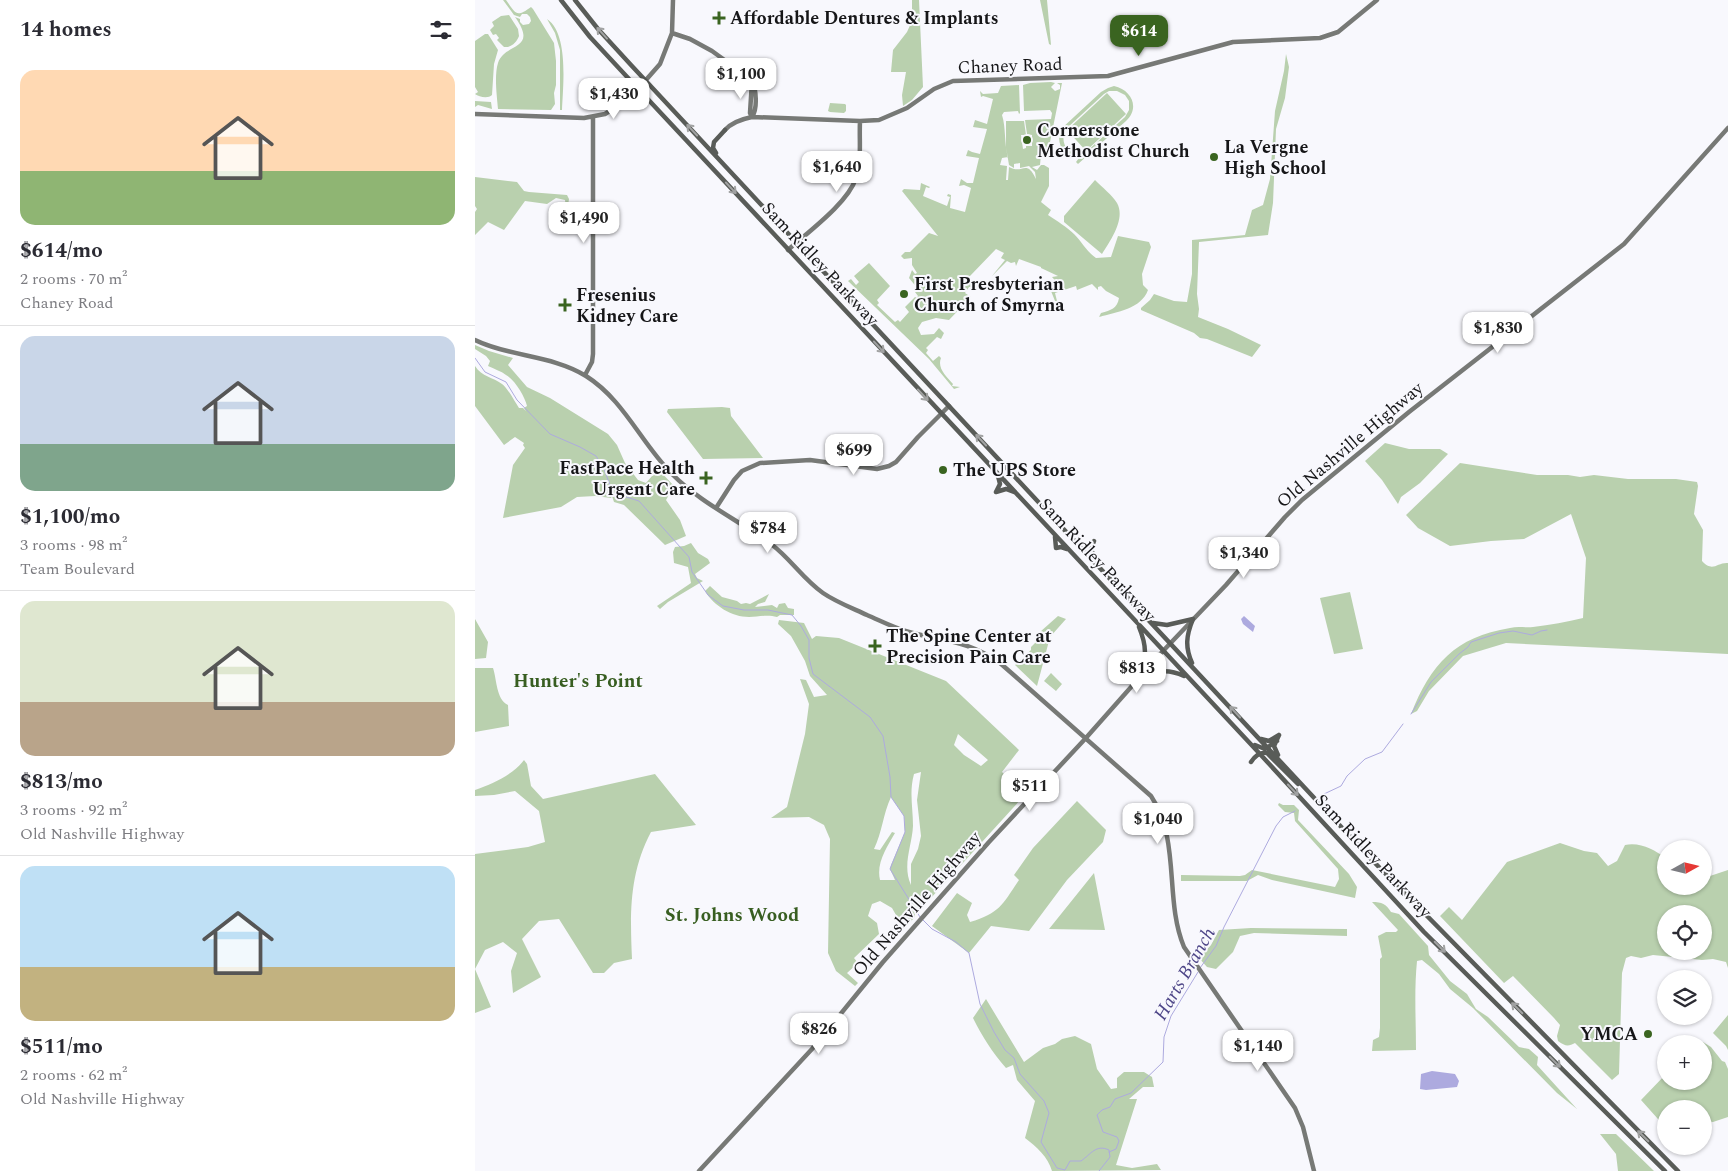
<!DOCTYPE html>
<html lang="en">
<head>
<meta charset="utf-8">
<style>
	body { margin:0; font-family:Spectral,serif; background:#f7f7f7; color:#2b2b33; height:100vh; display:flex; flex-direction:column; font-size:19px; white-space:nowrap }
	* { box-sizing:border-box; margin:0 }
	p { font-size:16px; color:#7c7c81 }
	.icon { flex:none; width:28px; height:28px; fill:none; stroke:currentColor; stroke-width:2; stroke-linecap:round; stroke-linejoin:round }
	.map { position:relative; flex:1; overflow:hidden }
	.side { display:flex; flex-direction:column; background:#fff; width:475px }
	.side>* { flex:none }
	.needle { width:32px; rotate:82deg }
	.tools { position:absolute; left:1182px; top:840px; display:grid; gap:10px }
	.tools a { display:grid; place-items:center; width:55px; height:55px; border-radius:50%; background:#fff; box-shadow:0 1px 4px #0004; font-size:25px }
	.price { position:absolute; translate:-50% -42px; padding:0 11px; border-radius:10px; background:#fff; color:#222; font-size:16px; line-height:32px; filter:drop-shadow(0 1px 2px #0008) }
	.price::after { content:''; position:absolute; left:50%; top:30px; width:15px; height:11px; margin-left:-8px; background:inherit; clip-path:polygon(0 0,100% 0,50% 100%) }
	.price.current { background:#3a6420; color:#fff }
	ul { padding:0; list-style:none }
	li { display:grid; align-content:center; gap:10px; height:265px; padding:0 20px }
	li+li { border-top:1px solid #e1e1e2 }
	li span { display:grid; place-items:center; height:155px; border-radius:15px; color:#555 }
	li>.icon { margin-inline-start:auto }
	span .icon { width:90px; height:90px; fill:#fffc; stroke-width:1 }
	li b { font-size:21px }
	h2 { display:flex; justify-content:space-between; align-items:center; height:60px; padding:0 20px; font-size:21px }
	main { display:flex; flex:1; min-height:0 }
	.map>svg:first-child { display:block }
	.green { fill:#b9d0ae; fill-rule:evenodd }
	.water { fill:#adaadf }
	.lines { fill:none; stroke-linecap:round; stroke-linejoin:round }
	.stream { stroke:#adaadf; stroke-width:1 }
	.secondary { stroke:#777976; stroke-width:4.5 }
	.primary { stroke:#595c58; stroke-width:4.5 }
	.oneway { stroke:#a1a2a2 }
	.poi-dot { fill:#3a6420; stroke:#f8f8fd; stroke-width:2 }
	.labels { text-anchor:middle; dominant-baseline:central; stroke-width:4; stroke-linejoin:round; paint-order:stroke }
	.poi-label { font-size:18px; font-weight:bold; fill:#161618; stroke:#f8f8fd; text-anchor:start }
	.street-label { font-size:18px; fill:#161618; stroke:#f8f8fd }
	.neighbourhood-label { font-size:19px; font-weight:bold; fill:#385e21; stroke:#f8f8fd }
	.water-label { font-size:19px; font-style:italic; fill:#4e4688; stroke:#f8f8fd }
</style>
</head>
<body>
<main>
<section class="side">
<h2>14 homes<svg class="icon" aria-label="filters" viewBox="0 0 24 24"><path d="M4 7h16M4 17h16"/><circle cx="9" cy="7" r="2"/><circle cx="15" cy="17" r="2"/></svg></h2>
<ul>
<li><span style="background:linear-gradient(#ffd9b3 65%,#8fb573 0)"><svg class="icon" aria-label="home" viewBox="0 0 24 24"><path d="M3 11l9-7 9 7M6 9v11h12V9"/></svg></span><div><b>$614/mo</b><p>2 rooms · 70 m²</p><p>Chaney Road</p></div></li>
<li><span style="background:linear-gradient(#c9d6e8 70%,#7fa58c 0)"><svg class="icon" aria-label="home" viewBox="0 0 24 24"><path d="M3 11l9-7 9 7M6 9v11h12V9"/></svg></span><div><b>$1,100/mo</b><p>3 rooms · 98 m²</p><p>Team Boulevard</p></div></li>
<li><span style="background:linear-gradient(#dfe7d0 65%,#b9a48a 0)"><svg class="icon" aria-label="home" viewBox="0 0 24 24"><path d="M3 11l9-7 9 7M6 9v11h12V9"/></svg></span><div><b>$813/mo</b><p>3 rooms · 92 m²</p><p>Old Nashville Highway</p></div></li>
<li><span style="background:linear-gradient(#bfe0f5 65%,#c2b280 0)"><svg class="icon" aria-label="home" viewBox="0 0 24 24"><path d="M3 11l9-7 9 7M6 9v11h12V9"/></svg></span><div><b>$511/mo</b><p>2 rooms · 62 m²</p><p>Old Nashville Highway</p></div></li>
</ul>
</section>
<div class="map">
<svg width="1253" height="1171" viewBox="0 0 1253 1171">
	<rect width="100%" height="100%" fill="#f8f8fd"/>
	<path class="green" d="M28 0H31C41 14 41 18 56 7L58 9 79 43 81 61V85L79 93 80 104 76 110 23 109C22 96 19 76 23 63 30 42 64 51 40 17L45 19V22L48 25 54 24 56 21 55 17 52 14H47L45 17 39 15Z
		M437 0H444L448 87 437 100 428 106 427 95 431 72H416L418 50 432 32 437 21Z
		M565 0H572L576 45 574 44Z
		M34 15 43 29 44 36C42 42 36 48 29 47L22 40 24 38 21 34 18 35 15 30 19 26 17 22 26 16Z
		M72 19C94 34 88 86 87 110H85V50L80 33Z
		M10 34H13L23 50 19 64 17 95C13 99 4 97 0 94L3 92 0 87V41Z
		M811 54 814 67 810 98 801 129 798 203 793 235 724 242 722 294 724 309 723 317 753 329 786 345 777 357 732 339 725 338 719 333 666 310V308L675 300 679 294 699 301 712 302 717 274V240L770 235 777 210 788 205 795 179 800 111 809 71Z
		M576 82 580 83 576 87 580 91 585 89V85L582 83H587L574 147 566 154 565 165 557 167 562 170 566 165H569L574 168V186L566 202 576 210 573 215C582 221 592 227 599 234 607 242 612 252 621 258L636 257 643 236 674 242 676 247 667 274 668 285 673 290C666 309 642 312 624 317L626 313C636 310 642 309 644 298L631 291 626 286 623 287V290L629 296 617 284 602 290 601 286 580 293 582 301H580L576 291H579L585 286 577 277 583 276 566 268V267L544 259 541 266 540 262 536 263 532 261 517 276 530 260 526 258 529 253 521 249 495 276V279L500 284 499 287H494L490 293 496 297 474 320 461 318 447 322 443 328 446 335 459 334 464 328 469 333 466 339 462 337 451 348 453 350 451 353 458 361 464 356 466 358C462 368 471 376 478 384L477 386 485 387 479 389 454 359 373 281 376 279 381 285 384 282 379 276 394 263 415 286 402 300 404 303 402 305 420 322 423 320 425 322 434 312 430 307 440 297 442 298 443 296 440 292 443 289 434 278 437 270 440 274 442 273 437 265V258L429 259 426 256 430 252H435L454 233 463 236 427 191 429 189 445 190 446 183 455 187 454 188 451 187 448 196 472 206 475 197 472 196 473 194 476 195 475 208 490 212 496 188 489 185 484 186 486 179 492 183H498L504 158 491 156 493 150 497 152 505 154 512 129 498 127 500 120 512 124 518 99 508 96 506 97 505 91 508 94 523 93 526 86 544 85 545 113 544 114 543 111 529 112 527 115C531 127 529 143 533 157L527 158 525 165 532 166 531 180H533L534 167C548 175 551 158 561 179L560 172 554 166 545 168V163L539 164V168L534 165 531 147V121H549L551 135H546L548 149 551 148V146H557V135L552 134 550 120 576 119 577 113 575 110 549 111 548 85 555 83Z
		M639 86C657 90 665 108 651 121L603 164 601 162 604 158C589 156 580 144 586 129L626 92 633 88ZM634 91H642L650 95 654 101V110L650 117 611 152C595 158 583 144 591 129L629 94Z
		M632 93 651 114 611 151 592 130Z
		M0 101 16 102 17 109 3 105 0 107Z
		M355 103 370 104 371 105V111L369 113 355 112 353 111Z
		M0 177 42 182 49 191 54 192 92 195 94 199 93 206 110 208 112 211 91 209 90 200 81 198 72 204 50 201 29 230 13 222 0 235V212L2 209 0 206Z
		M620 180C627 187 637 195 642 203 651 219 635 241 627 254L589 222V216Z
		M0 345 14 351 38 358 33 365 52 387 75 398 133 434 142 445 150 463 163 480 171 483 183 469 199 486 191 500 205 520 211 536 190 545 149 505 139 502 137 496 136 498 120 496 102 497 86 507 28 518 38 465 50 448 48 445 49 443 40 437 29 445 0 406V366C7 377 18 377 27 384 32 387 40 402 44 408H48L51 411 49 408 52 406C50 397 40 380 31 375 26 371 19 369 13 366L15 361 11 356 0 349Z
		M247 407 255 408 256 416 288 458 228 459 192 412 193 409Z
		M910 443 934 449H965L973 454 945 483 926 497 923 504 907 480 890 461Z
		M985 463 1062 475H1093L1105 477 1119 475 1153 479H1201L1222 482 1223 486 1219 514 1228 530 1227 561C1238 573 1242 562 1253 563V654L1031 643 988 656 954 691 942 711 936 714C956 664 980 637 1035 628 1043 626 1051 628 1058 627 1075 625 1092 622 1108 618L1111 558 1096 514 1049 539 1016 541 975 546 943 528 931 515Z
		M216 543 223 553 233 559 235 563 220 574 222 578 228 581 193 602 185 609 182 606 216 583 213 567 199 563 198 552 200 547 209 546Z
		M235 586 247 597 262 601 266 604 271 603 275 604 294 594 290 602 283 604 280 607 297 605 302 608 304 604 310 603 313 608 319 609V615H305L302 617C292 614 284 617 274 617 257 617 239 606 230 591Z
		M875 592 888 649 859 654 845 598Z
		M583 616 591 619 575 637 562 686 540 665 556 650V647L563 640 565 632Z
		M0 619 13 642 11 658 0 659Z
		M304 620 329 623 337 639 341 636 364 638 471 681 544 750 527 772 540 784 554 791 546 797 547 798 445 910 441 913 440 911V917L429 929 417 908 405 901 397 904 393 916 402 923 404 934 379 958 383 963 372 973 383 983 380 986 361 971 353 953 355 839 349 825 334 817 296 818 312 807 330 734 334 704 325 679 331 680 339 697 352 695 335 676 330 661 316 636 303 624ZM483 734 513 760 506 766 489 755 479 745ZM446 772 442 800 446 836 443 849 436 864V885C427 865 437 846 438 826 438 808 434 792 439 774ZM416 797 429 816 430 832 416 865 415 869 420 880H405C401 863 412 847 420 833L417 832 405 850 399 849C407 833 408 814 416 797Z
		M0 668H18C22 680 21 699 33 705L34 726 0 732Z
		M576 673 587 684 581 691 569 681Z
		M49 760 52 764 56 786 68 799 180 774 221 825 176 832C154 874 155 913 157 959L139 963 129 973H118L84 919 64 921 47 939 66 977 38 993 36 971 42 953 28 942 10 950 0 969 16 1007 0 1013V854L53 847 70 842 64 811 40 791 19 795 0 796V790C17 784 38 775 49 760Z
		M602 801 631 830 628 842 592 880 554 931 516 926 494 953 457 926 482 893 497 903 492 915 495 922C525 913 527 905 544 880L539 875 558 848Z
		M804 803 808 805H819L824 810 823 820 874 874 882 887 880 898 797 880 783 875 772 881H706V875L765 876 770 875 777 870 860 887 864 879 863 869 820 821 819 813 810 812 803 805Z
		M1085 843 1109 851 1122 853 1133 866 1142 861 1150 845C1166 842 1179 850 1191 858V886H1229V878L1253 870V968L1251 962 1238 959 1227 960 1178 955 1166 958 1156 956 1151 958 1147 973 1144 1074 1137 1080 1100 1043C1093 1047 1090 1046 1083 1041L1082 1036 1085 1025 1079 1018 1038 976 1029 983 965 916 974 907 987 920 1032 862ZM1191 914H1229V951H1191Z
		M619 873 630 930 574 929Z
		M897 902C907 902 911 904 916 912L924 914 953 946 954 955 975 981 992 994 1001 1009 1013 1017 1044 1047 1054 1049 1063 1057 1062 1065 1102 1109 1082 1093 998 1008 975 989 964 974 947 960 942 961C939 991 941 1021 941 1050L897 1051 898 1040 904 1037 905 1028V959L907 957 903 936 911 932H921L923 930Z
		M776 928 872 929V936L779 933 765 936 758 952 741 969 732 967 724 958 736 945 744 930Z
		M511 999 549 1062 568 1048 580 1044 587 1039 600 1036 616 1044 622 1069 636 1089 642 1088V1078L649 1072H669L677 1077 679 1087H668L654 1099H662L641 1165 657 1168 682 1164 686 1170 577 1171C573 1157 562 1147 550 1138L560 1101 542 1080 538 1065 531 1068C517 1052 507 1036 498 1018Z
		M1253 1015V1050L1251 1046 1238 1033Z
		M1228 1042 1236 1047 1247 1061 1250 1062 1253 1069V1117L1238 1122 1229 1123V1109H1191V1128L1166 1100 1191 1074V1081H1229V1044H1225Z
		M1125 1134H1141L1179 1171H1143L1141 1154Z"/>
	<path class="water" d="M769 616 780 626 778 632 768 624 766 619Z
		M957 1071 980 1074 984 1081 982 1087 951 1090 945 1089 946 1074Z"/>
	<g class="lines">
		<path class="stream" d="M0 358 10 372 31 382 42 400 75 434 105 447 121 456 129 469 135 485 148 496 164 501 214 557 217 572 233 595 248 606 269 610H293L317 615 326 626 334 640V658L338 674 395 717 408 736 415 777 416 797 429 816 430 832 415 869 445 917
			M936 714 956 682 984 654 993 647 996 642 1024 633 1038 631 1057 635 1066 631 1072 630
			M849 794 866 786 872 776 890 759 907 752 928 724
			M447 919 457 929 481 942 494 953 505 1004 519 1032 530 1050 539 1058 545 1074 569 1101 574 1113 566 1142 582 1168 590 1170 595 1161H606C616 1154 621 1144 634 1150L635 1157 624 1171
			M725 968 741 946 749 927 801 826 808 817 820 811
			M634 1152 641 1149 644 1141 642 1137 628 1132 622 1115 627 1110 635 1107 640 1099 656 1093 688 1062 689 1037 696 1016 723 972"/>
		<path class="secondary" d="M197 33 215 39 237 51 277 80C281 89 283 108 277 117
			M0 114 109 118 130 114 141 107 163 89 185 64 197 33 198 0
			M277 117 275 113 277 81
			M250 130C257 122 267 119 277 117L385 121 404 120 432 108 459 89 478 81 633 76 758 42 845 38 863 32 902 0
			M313 250C333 232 373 203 381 178 387 161 384 139 385 121
			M0 340C35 357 77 355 111 376 149 400 166 443 197 474 226 503 263 520 296 544 315 558 328 579 348 593 361 602 377 608 392 615 406 621 419 628 434 632 471 642 492 640 525 663L676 796C706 841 689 899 709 947L820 1108 828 1127 839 1171
			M110 375 117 362 118 354V117
			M241 508 259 480 267 471 285 463 335 460 402 469 414 466 421 462 443 437 474 406
			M224 1171 337 1049 408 962 514 842 610 739 688 651 751 585 810 517 827 500 934 412 1149 244 1253 128"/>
		<path class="primary" d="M86 0 115 37 154 79 785 754 949 932 1190 1171
			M100 0 123 29 156 65 898 861 1203 1171
			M241 153 238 148 239 142 250 130
			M521 492 525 484 523 476
			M521 492 531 489 539 492
			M580 537 581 548 586 547 592 549
			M619 541 616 549 620 559
			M678 623 692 625 718 619
			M717 663C710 647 711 636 718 619
			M663 678C671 657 673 649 664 627
			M663 678C681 671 692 668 709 676
			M786 739 794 741 804 735
			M780 745 790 749 802 741
			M803 755 799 746 804 735
			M776 762C780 756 786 752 792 753L823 784"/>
	</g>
	<defs><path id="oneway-shaft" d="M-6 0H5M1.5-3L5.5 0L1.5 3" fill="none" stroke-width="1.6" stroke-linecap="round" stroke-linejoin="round" transform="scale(1.25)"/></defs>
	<g class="oneway">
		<use href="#oneway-shaft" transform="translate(127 33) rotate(-132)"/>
		<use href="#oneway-shaft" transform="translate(217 130) rotate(-133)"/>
		<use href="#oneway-shaft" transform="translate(256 188) rotate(47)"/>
		<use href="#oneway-shaft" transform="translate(404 347) rotate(47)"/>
		<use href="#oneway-shaft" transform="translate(448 395) rotate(47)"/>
		<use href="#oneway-shaft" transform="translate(506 440) rotate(-133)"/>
		<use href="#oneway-shaft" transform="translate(760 712) rotate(-133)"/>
		<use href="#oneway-shaft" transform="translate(818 790) rotate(47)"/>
		<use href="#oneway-shaft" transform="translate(965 947) rotate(45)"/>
		<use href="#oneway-shaft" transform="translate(1042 1008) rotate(-135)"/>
		<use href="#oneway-shaft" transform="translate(1080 1062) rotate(45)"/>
		<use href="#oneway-shaft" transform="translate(1168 1136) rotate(-135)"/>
	</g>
	<g class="poi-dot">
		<path d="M241.5 10.5h5v5h5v5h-5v5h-5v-5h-5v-5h5z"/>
		<circle cx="552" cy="140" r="5"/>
		<circle cx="739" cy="157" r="5"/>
		<circle cx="429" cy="294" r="5"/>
		<path d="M87.5 297.5h5v5h5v5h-5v5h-5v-5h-5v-5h5z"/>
		<circle cx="468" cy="470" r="5"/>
		<path d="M228.5 470.5h5v5h5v5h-5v5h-5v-5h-5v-5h5z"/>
		<path d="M397.5 638.5h5v5h5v5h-5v5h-5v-5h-5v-5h5z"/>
		<circle cx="1173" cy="1034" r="5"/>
	</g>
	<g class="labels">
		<g class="poi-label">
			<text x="255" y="18">Affordable Dentures &amp; Implants</text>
			<text x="562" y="130">Cornerstone<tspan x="562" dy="21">Methodist Church</tspan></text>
			<text x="749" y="147">La Vergne<tspan x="749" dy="21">High School</tspan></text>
			<text x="439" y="284">First Presbyterian<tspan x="439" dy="21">Church of Smyrna</tspan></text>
			<text x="101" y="295">Fresenius<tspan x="101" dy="21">Kidney Care</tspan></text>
			<text x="220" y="468" text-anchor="end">FastPace Health<tspan x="220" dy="21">Urgent Care</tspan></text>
			<text x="478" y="470">The UPS Store</text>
			<text x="411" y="636">The Spine Center at<tspan x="411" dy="21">Precision Pain Care</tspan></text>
			<text x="1163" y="1034" text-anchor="end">YMCA</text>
		</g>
		<g class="street-label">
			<text transform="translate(535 66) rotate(-2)">Chaney Road</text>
			<text transform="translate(345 264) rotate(47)">Sam Ridley Parkway</text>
			<text transform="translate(875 445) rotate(-40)">Old Nashville Highway</text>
			<text transform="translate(622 560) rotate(47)">Sam Ridley Parkway</text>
			<text transform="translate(898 856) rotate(47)">Sam Ridley Parkway</text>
			<text transform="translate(442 904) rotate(-49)">Old Nashville Highway</text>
		</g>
		<g class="neighbourhood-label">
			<text x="103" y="681">Hunter's Point</text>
			<text x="257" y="915">St. Johns Wood</text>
		</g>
		<g class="water-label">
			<text transform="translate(710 974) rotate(-60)">Harts Branch</text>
		</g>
	</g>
</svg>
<div class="tools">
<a><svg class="needle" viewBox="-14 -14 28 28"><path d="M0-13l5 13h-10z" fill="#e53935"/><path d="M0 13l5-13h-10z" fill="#7c7c81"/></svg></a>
<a><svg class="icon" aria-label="locate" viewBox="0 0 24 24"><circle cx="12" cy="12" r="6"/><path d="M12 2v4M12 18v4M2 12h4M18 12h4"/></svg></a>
<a><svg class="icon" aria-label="layers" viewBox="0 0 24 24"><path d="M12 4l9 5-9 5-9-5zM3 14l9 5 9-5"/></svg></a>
<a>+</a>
<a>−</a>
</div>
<b class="price current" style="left:664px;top:57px">$614</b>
<b class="price" style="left:266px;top:100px">$1,100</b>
<b class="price" style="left:139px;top:120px">$1,430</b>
<b class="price" style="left:362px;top:193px">$1,640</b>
<b class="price" style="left:109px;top:244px">$1,490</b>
<b class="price" style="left:1023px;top:354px">$1,830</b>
<b class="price" style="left:379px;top:476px">$699</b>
<b class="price" style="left:293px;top:554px">$784</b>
<b class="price" style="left:769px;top:579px">$1,340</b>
<b class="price" style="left:662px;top:694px">$813</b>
<b class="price" style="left:555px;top:812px">$511</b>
<b class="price" style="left:683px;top:845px">$1,040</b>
<b class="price" style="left:344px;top:1055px">$826</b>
<b class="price" style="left:783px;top:1072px">$1,140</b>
</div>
</main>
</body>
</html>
